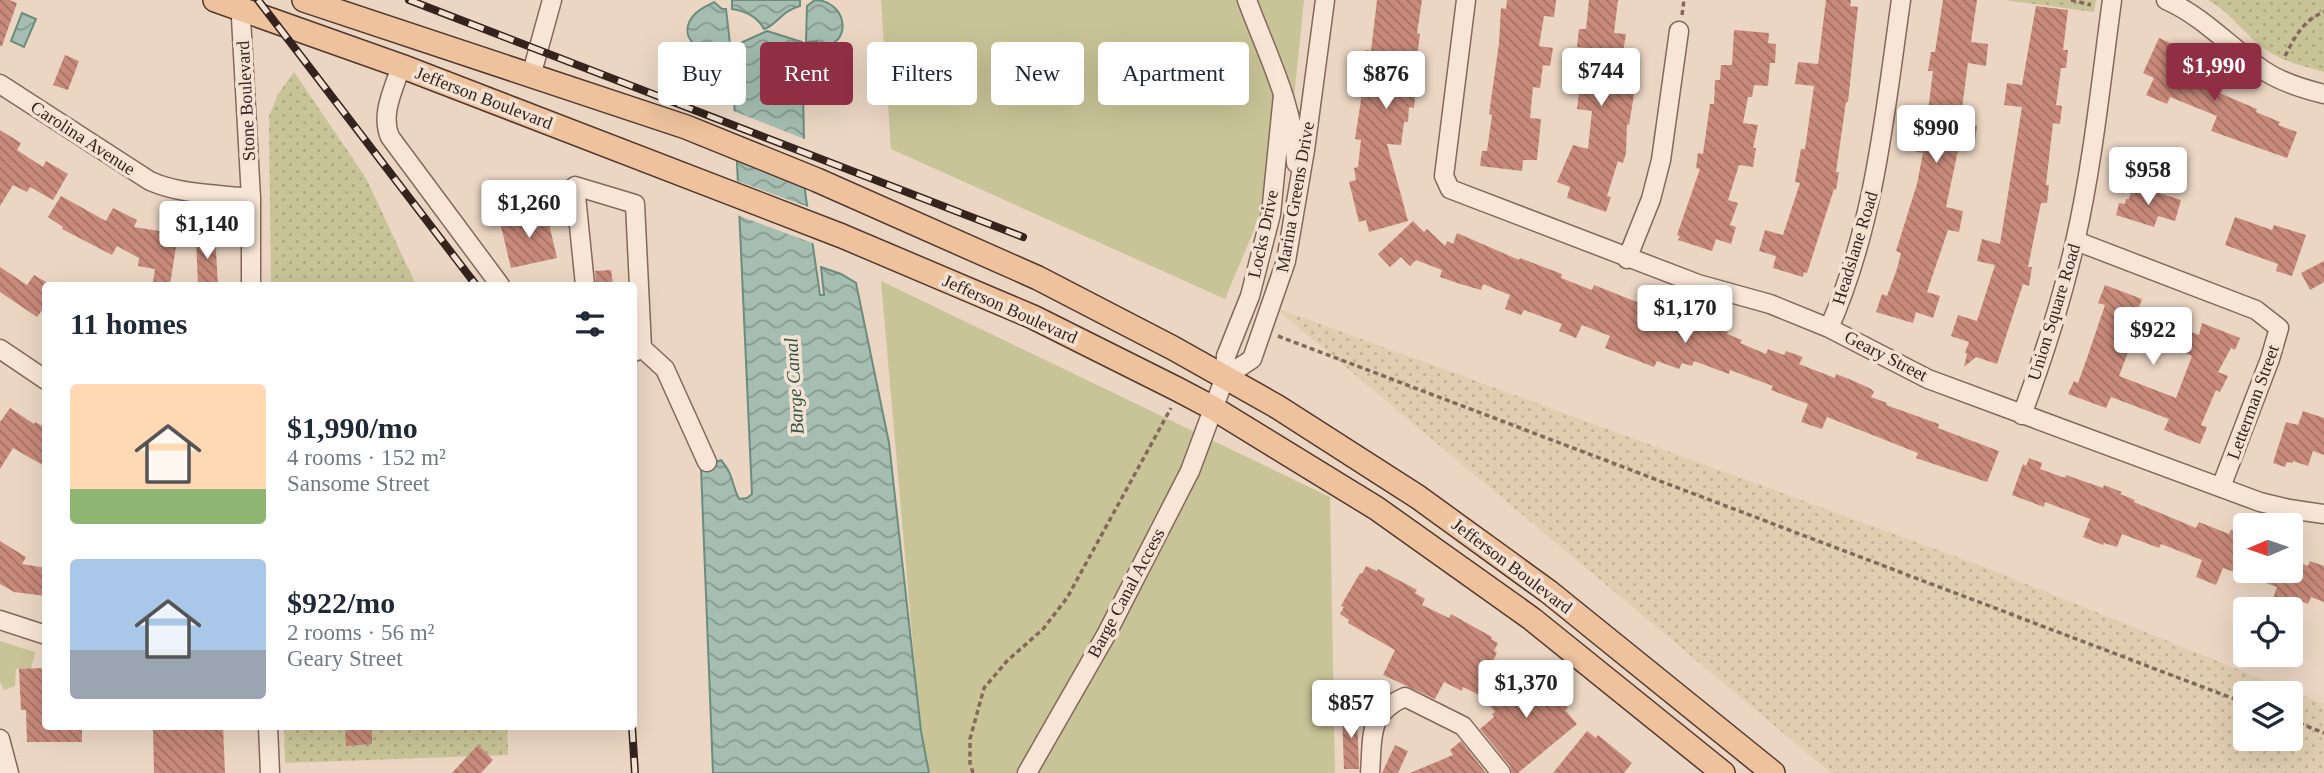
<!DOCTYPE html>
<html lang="en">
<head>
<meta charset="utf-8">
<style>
	body { margin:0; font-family:"Times New Roman",serif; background:#f2f2f3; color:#1f2937; height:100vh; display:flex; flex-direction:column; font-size:26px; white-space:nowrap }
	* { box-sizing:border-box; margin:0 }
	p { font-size:23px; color:#747a83 }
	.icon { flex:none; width:38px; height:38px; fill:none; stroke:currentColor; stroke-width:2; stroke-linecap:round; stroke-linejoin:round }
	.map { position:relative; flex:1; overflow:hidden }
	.panel { position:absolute; left:42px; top:282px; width:595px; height:448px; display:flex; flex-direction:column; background:#fff; border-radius:7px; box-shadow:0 7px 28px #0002 }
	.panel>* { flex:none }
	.hud { position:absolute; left:658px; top:42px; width:665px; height:63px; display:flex; gap:14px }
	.needle { width:46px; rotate:268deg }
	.fabs { position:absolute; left:2233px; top:513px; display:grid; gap:14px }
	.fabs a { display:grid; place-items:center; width:70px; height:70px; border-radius:7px; background:#fff; box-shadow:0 7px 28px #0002; font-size:35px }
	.price { position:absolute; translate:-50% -60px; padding:0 16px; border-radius:7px; background:#fff; color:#222; font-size:23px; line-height:46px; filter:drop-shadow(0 2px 4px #0008) }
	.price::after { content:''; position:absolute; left:50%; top:42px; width:21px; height:16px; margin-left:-10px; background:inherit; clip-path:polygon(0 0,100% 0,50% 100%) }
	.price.active { background:#902e44; color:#fff }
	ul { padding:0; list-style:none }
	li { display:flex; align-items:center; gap:21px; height:175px; padding:0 28px }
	li span { display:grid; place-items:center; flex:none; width:196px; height:140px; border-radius:7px; color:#555 }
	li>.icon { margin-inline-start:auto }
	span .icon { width:84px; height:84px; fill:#fffc; stroke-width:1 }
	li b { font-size:30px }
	h2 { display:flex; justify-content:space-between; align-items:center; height:84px; padding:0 28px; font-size:30px }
	.chip { padding:0 24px; border-radius:7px; background:#fff; box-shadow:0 7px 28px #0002; font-size:24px; line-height:63px }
	.chip.active { background:#902e44; color:#fff }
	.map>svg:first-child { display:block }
	.farmland { fill:url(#farmland-dots); fill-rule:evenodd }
	.green { fill:#c9c497 }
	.park { fill:url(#park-dots) }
	.water { fill:url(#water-waves); stroke:#6c8c7d; stroke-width:2 }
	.pier { fill:#ebd6c3 }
	.building { fill:url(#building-back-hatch) }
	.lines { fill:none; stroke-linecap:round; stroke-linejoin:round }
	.minor-casing { stroke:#84685b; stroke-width:21 }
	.major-casing { stroke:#52382f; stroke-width:26 }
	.path { stroke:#84685b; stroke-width:3.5; stroke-dasharray:5 3.5; stroke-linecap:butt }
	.minor { stroke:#f7e6d5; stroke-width:18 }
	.major { stroke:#edc29c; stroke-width:23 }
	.rail-casing { stroke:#35241e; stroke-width:8 }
	.rail { stroke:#f3e2d2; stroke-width:5; stroke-dasharray:16; stroke-linecap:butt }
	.labels { text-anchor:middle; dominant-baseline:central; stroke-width:7; stroke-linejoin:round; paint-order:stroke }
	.street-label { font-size:18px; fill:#35241e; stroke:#f3e2d2 }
	.water-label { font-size:19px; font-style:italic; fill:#2e5449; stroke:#f3e2d2 }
</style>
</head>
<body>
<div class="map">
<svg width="2324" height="773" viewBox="0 0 2324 773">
	<defs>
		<pattern id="farmland-dots" width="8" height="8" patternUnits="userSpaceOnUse" patternTransform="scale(1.75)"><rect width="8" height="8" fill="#e1ceb1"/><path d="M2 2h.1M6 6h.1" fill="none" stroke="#c2b198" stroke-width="1.8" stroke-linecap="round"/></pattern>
		<pattern id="park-dots" width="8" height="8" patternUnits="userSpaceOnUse" patternTransform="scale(1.75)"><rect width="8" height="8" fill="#c9c497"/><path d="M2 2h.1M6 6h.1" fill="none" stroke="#ada882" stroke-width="1.8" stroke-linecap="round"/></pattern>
		<pattern id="water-waves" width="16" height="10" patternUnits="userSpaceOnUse" patternTransform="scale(1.75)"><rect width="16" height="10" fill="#a5beb1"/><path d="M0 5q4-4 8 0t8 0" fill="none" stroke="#879a8f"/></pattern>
		<pattern id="building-back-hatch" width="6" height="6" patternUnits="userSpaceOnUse" patternTransform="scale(1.75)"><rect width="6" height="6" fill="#c88a7a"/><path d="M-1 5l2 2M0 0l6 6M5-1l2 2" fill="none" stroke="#a37163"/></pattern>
	</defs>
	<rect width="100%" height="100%" fill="#ebd6c3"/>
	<path class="farmland" d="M1274 307 1984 567 2324 704V773H1831ZM2245 693H2291V738H2245Z"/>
	<path class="green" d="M881 0H1304L1289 147 1225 299 891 149Z
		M881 281 1330 497 1335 773H924Z
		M0 641 35 652 31 669H16L15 686 4 690 0 682Z"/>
	<path class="park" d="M2004 0H2096L2094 12Z
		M2208 0H2324V72C2303 66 2280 61 2262 47 2243 32 2230 12 2208 0Z
		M294 72 366 178 416 285H271L269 116 278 94Z
		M284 726H507L508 755 285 763Z"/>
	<path class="water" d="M732 0H800V6C781 11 777 25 764 29 757 16 746 11 732 9Z
		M815 0C846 0 856 45 818 48L817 41 806 42 807 6Z
		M714 2 722 9H726L730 44 717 45V52C696 53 677 34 694 15 699 9 707 6 714 2Z
		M22 13 36 19 24 47 11 41Z
		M767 31 802 42 805 191 820 295H824L821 267 841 274 856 283 889 443 921 731 929 773H713L701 468 721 460C735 477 730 481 739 499L747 498 752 494 734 97 735 91 739 86V76L735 73 734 46Z"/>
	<path class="pier" d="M731 110 807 140 808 189 734 160Z
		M735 180 811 208 815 244 737 215Z"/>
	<path class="building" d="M0 0H9L17 3 2 46H0Z
		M1377 0H1422L1417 33 1420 34 1415 73H1417L1414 108 1409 107 1408 122H1404L1401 145 1387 144 1408 221 1369 232 1366 220 1359 222 1349 182 1356 180 1354 168 1358 167 1361 140 1355 139 1364 80H1361L1365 50 1371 51Z
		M1507 0H1556L1554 17 1544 16 1539 46 1553 48 1550 66 1543 65 1540 88 1533 87 1530 118 1541 119 1537 160H1523L1522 171 1480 166 1482 151H1487L1492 115 1489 114 1499 43 1501 8 1506 9Z
		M1589 0H1618L1614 33 1626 34 1622 58 1634 60 1632 75 1637 76 1629 125 1627 124 1626 153 1623 163 1618 161 1607 196 1611 197 1606 212 1567 198 1570 187 1557 182 1573 145 1588 149 1592 111 1577 109 1585 48 1577 47 1579 29H1586Z
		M1826 0H1851L1850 6 1858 7 1848 102H1846L1836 172H1839L1836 190 1834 189 1807 273 1804 272 1803 277 1773 268 1776 256 1759 251 1765 230 1783 235 1800 183 1795 182 1801 149H1805L1814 86 1795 84 1798 62 1818 64Z
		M1943 0H1977L1971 42 1988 44 1986 66 1968 63 1960 124 1977 126 1974 148 1959 146 1946 207 1963 211 1959 232 1948 230 1927 292 1940 296 1933 318 1916 312 1913 323 1876 312 1882 294 1887 296 1897 269 1901 253 1896 251 1917 184 1923 153 1916 152 1918 134 1925 135 1933 71H1928L1931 52H1935Z
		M2036 6 2068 10 2063 50H2068L2066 68H2061L2056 105 2062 106 2060 124 2053 123 2046 185H2049L2047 203H2041L2028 267H2032L2029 286 2023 284 1997 364 1976 357 1964 367 1967 354 1965 353 1969 342 1951 336 1958 315 1977 321 1995 265 1977 261 1982 239 2000 244 2022 107 2004 105 2007 83 2022 85Z
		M1734 30 1769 33 1768 43 1776 44 1775 63H1770L1768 86 1754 85 1752 97H1748L1743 123 1758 125 1753 148H1756L1753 167 1739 165 1728 200 1738 203 1730 225 1736 227 1731 244 1716 239 1712 251 1678 240 1680 236 1677 235 1700 169 1696 168 1698 153 1703 154 1710 104H1714L1715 80H1720L1721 65H1732Z
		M2159 38 2177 46 2174 52 2188 58 2181 72 2219 86 2217 92 2257 109 2256 112 2280 122 2278 125 2297 132 2287 158 2211 131 2217 116 2170 97 2167 104 2146 95 2154 78 2143 73Z
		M65 55 79 61 68 90 53 85Z
		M0 130 21 143 17 150 43 167 46 161 68 174 53 200 30 187 27 192 13 185 0 206Z
		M2133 185 2181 200 2175 221 2158 216 2154 227 2116 215 2119 203 2125 204 2126 199H2129Z
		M61 196 106 221 113 208 137 220 134 227 178 234 170 285 153 282 155 269 138 266 139 258 117 246 112 255 62 229 63 227 48 217Z
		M546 211 557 258 511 268 500 222Z
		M2235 217 2272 230 2274 225 2306 235 2292 276 2276 271 2278 264 2225 245Z
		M1413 221 1424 232 1427 229 1445 246 1447 241 1453 244 1457 233 1519 260 1520 258 1562 274 1561 278 1592 290 1594 285 1712 332 1714 326 1728 332 1727 334 1742 340 1740 343 1766 354 1768 349 1784 355 1786 351 1803 357 1799 364 1835 378 1836 374 1854 381 1871 389 1874 392 1871 397 1887 403 1886 405 1939 424 1938 428 1999 451 1987 482 1916 458 1918 453 1827 417 1822 429 1801 422 1808 404 1771 390 1773 386 1730 370 1729 374 1694 361 1692 366 1682 363 1679 369 1657 361 1654 367 1605 348 1610 336 1582 325 1576 338 1559 331 1562 324 1524 310 1521 315 1505 309 1510 295 1483 284 1481 290 1457 283 1440 277 1442 270 1416 260 1410 266 1401 257 1390 267 1378 254Z
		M215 237 218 285H198L196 238Z
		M2324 261V282L2310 290 2301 273Z
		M0 267 27 285 34 275 46 282V305L37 317 0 292Z
		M611 270 613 285H596L595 271Z
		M2105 285 2142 299 2137 312 2154 317 2146 338 2135 334 2119 376 2176 398 2192 356 2173 348 2181 328 2199 335 2202 323 2240 338 2235 350 2231 348 2218 372 2228 376 2220 392 2216 390 2201 425 2207 427 2200 444 2164 430 2169 419 2111 397 2106 408 2068 394 2074 381 2078 383 2087 358 2105 305 2098 303Z
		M10 408 34 424 35 422 46 428V467L13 448 0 469V422Z
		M2303 411 2324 418V455L2313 451 2308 466 2293 461V463L2287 462 2285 467 2273 463 2286 422 2298 425Z
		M2029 458 2042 463 2040 469 2065 478 2066 475 2103 488 2104 485 2122 492 2120 494 2135 500 2134 502 2196 528 2199 522 2229 534 2231 530 2245 535V570H2291V562L2302 566 2303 564 2308 566 2310 561 2324 566V602L2311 597 2308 604 2296 599 2293 609H2269L2277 587 2223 568 2216 585 2196 577 2202 560 2161 544 2159 548 2122 534 2117 547 2104 543 2103 545 2083 537 2090 519 2045 502 2044 507 2012 495 2023 464 2026 466Z
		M0 541 26 557 22 564 46 568V596L14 592 0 584Z
		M1366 566 1377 571 1378 569 1417 590 1415 593 1425 599 1422 605 1449 618 1451 614 1492 637 1491 639 1498 643 1494 651 1497 652 1479 695 1463 687 1462 691 1444 682 1435 699 1383 675 1395 650 1348 623 1349 620 1340 614 1344 607 1341 606 1346 597 1360 573 1362 574Z
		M1530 667 1537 676 1540 674 1568 708 1565 710 1577 724 1518 773H1512L1510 766 1480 729 1494 717 1492 714 1495 712 1486 701 1521 671 1523 673Z
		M44 668 46 726H82V742H27L26 710H21L19 669Z
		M1357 711 1359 769H1344L1342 712Z
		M153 726H223L225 773H154Z
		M345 726H372V744L346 746Z
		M1587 731 1596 738 1598 735 1632 763 1624 773H1553Z
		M1461 741 1486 773H1410L1453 755 1450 750Z
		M478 745 493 760 481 773H452Z
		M1395 745 1408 751 1398 773H1382Z"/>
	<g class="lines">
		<g class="minor-casing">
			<path id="minor" d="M240 0 251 198V285
				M1247 0C1266 52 1295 107 1296 163
				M1466 0 1444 176 1450 189 1698 284 1770 304 1829 328 1928 379 2260 502 2289 509 2324 514
				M2166 0C2204 17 2230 47 2263 70 2281 82 2303 89 2324 94
				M401 66C394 89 380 114 390 137L500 285
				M531 76 552 0
				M0 84 150 181C182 195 217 194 251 198
				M2076 241 2256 310 2279 328 2270 359 2221 487
				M1627 259 1651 199 1661 160 1679 31
				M585 285 575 186 635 204 642 348 634 352
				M1829 328C1875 224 1885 112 1901 0
				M642 348 665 369 707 462
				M0 349 46 380
				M1225 377 1252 359 1286 261 1305 150 1325 0
				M2022 415C2043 358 2062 301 2075 242 2093 163 2101 81 2112 0
				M0 620 46 635
				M268 726 270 773
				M0 739 9 773
				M1027 773 1106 635 1190 471 1225 377 1226 356 1250 296 1271 214 1283 95
				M1370 773C1373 736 1367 714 1405 697L1463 726 1501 773"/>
		</g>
		<g class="major-casing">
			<path id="major" d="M215 0 401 66 842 236 1033 317 1177 389 1213 408 1376 508 1532 619 1723 773
				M304 0 686 127 817 180 1038 278 1173 348 1276 406 1418 497 1549 592 1773 773"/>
		</g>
		<path class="path" d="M2071 0 2091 5
			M1682 15 1684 0
			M2285 56C2295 37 2303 20 2324 12
			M1278 336 2245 703
			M2291 720 2324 733
			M973 773 970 763V739L984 688 1007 661 1043 629 1067 598 1171 408"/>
		<use href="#minor" class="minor"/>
		<use href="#major" class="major"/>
		<g class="rail-casing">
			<path id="rail" d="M258 0 476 285
				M409 0 1023 237
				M632 726 635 773"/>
		</g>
		<use href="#rail" class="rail"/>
	</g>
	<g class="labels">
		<g class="street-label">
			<text transform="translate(484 98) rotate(21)">Jefferson Boulevard</text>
			<text transform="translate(246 101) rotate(-93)">Stone Boulevard</text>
			<text transform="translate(83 138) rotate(33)">Carolina Avenue</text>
			<text transform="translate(1295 197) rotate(-80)">Marina Greens Drive</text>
			<text transform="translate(1263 234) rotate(-78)">Locks Drive</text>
			<text transform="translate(1855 248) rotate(-73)">Headslane Road</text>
			<text transform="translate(1010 309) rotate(24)">Jefferson Boulevard</text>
			<text transform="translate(2054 312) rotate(-73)">Union Square Road</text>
			<text transform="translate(1886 356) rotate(27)">Geary Street</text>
			<text transform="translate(2253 402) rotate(-70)">Letterman Street</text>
			<text transform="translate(1512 566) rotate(37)">Jefferson Boulevard</text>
			<text transform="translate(1126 593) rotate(-62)">Barge Canal Access</text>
		</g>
		<g class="water-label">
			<text transform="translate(794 386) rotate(-94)">Barge Canal</text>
		</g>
	</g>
</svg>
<div class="fabs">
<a><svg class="needle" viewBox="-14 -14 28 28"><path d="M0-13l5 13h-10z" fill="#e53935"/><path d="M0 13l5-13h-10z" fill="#747a83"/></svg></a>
<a><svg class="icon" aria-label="locate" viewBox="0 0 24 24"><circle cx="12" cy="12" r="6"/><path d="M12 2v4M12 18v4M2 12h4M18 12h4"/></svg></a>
<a><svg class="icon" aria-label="layers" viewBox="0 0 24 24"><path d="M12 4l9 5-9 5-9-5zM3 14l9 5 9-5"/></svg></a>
</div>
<b class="price active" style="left:2214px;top:103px">$1,990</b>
<b class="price" style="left:1601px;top:108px">$744</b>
<b class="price" style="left:1386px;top:111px">$876</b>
<b class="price" style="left:1936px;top:165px">$990</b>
<b class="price" style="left:2148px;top:207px">$958</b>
<b class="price" style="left:529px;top:240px">$1,260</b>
<b class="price" style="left:207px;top:261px">$1,140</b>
<b class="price" style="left:1685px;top:345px">$1,170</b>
<b class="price" style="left:2153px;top:367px">$922</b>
<b class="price" style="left:1526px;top:720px">$1,370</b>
<b class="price" style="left:1351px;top:740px">$857</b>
<div class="hud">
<a class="chip">Buy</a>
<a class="chip active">Rent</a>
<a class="chip">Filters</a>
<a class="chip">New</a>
<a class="chip">Apartment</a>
</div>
<section class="panel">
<h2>11 homes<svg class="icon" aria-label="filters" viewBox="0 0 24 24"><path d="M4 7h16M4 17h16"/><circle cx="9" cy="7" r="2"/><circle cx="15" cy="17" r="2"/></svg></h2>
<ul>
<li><span style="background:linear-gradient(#ffd9b3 75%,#8fb573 0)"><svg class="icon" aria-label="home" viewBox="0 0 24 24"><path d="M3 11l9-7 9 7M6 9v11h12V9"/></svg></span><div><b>$1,990/mo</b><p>4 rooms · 152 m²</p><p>Sansome Street</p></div></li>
<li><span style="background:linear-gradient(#a9c7e8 65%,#9aa5b1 0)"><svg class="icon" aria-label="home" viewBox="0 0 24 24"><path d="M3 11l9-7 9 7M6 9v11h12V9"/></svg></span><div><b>$922/mo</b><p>2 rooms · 56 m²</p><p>Geary Street</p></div></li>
</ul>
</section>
</div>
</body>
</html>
